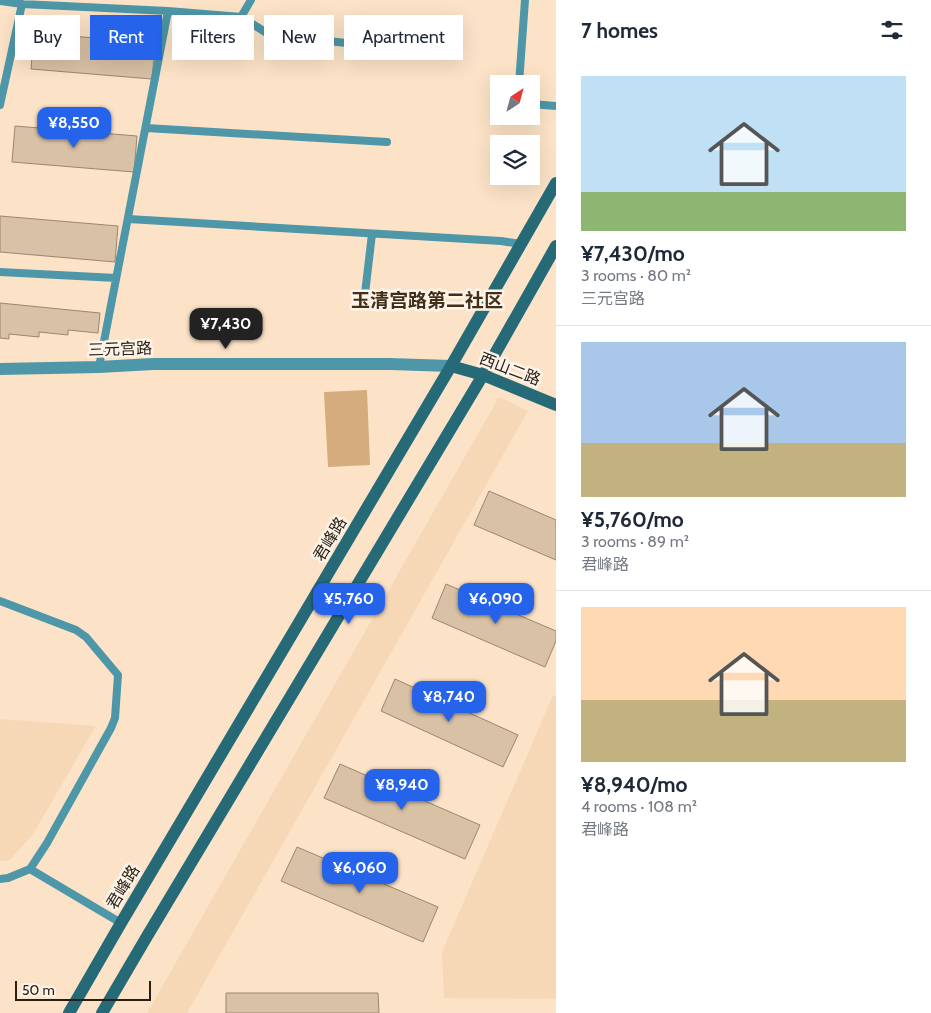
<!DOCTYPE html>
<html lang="en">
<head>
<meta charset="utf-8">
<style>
	body { margin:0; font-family:Cabin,"Noto Sans SC",sans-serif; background:#f6f6f7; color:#1f2937; height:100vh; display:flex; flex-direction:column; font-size:19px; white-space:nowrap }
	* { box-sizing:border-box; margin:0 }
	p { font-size:16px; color:#747a83 }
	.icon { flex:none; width:28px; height:28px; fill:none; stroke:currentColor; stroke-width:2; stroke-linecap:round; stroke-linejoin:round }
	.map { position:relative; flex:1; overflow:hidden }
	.side { display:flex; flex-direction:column; background:#fff; width:375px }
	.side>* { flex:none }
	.top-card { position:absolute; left:15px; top:15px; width:465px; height:45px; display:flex; gap:10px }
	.needle { width:32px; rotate:36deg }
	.buttons { position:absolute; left:490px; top:75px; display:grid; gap:10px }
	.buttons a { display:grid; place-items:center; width:50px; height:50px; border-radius:0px; background:#fff; box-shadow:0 5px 20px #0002; font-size:25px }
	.scale { position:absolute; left:15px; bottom:12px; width:136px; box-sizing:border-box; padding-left:5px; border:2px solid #271e14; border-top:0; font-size:14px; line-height:18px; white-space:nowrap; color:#271e14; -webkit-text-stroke:4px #fdf3e8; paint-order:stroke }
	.price { position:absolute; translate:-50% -42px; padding:0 11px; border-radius:10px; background:#2563eb; color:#fff; font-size:16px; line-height:32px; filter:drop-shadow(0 1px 2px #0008) }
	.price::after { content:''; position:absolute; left:50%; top:30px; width:15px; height:11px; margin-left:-8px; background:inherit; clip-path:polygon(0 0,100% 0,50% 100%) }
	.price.active { background:#222; color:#fff }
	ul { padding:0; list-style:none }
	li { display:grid; align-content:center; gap:10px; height:265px; padding:0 25px }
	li+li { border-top:1px solid #e0e1e3 }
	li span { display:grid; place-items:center; height:155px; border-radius:0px; color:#555 }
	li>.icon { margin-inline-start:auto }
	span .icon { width:90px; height:90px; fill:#fffc; stroke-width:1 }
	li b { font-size:21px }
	h2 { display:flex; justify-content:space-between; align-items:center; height:60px; padding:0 25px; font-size:21px }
	.tag { padding:0 18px; border-radius:0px; background:#fff; box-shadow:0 5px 20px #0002; font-size:18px; line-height:45px }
	.tag.active { background:#2563eb; color:#fff }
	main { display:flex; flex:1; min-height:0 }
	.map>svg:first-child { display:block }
	.built { fill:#f6d8b6 }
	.green { fill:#d4ac7e }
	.building { fill:#d9c1a6; stroke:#9c866c }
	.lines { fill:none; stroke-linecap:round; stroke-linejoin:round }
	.lane { stroke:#4d97a8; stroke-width:8 }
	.street { stroke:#4d97a8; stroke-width:12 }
	.secondary { stroke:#266a78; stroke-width:12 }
	.labels { text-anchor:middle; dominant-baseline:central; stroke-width:5; stroke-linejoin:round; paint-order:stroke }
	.street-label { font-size:16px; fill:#271e14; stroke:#fdf3e8 }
	.quarter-label { font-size:19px; font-weight:bold; fill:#422f18; stroke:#fdf3e8 }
</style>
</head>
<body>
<main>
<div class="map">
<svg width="556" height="1013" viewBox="0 0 556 1013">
	<rect width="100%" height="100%" fill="#fce3c7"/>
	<path class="built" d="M499 397 528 411 187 1013H147Z
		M553 695 556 696V999L444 998 442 952Z
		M0 719 96 726 33 834 10 860 0 861Z"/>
	<path class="green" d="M367 390 370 465 328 467 324 392Z"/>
	<path class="building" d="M34 33 155 43 152 79 31 69Z
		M15 126 137 136 134 172 12 162Z
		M0 216 118 226 115 262 0 252Z
		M0 303 100 313 98 333 68 330V335L39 332V337L9 334V339L0 338Z
		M489 491 556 520V560L474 525Z
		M446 584 556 631V641L545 667 432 618Z
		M395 679 518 735 503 767 381 711Z
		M340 764 480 825 465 859 324 798Z
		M297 847 438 907 423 942 281 881Z
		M226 993H378L379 1013H226Z"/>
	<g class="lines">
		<path class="lane" d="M0 1 22 4 168 11 241 17 270 35 385 47
			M241 17 251 0
			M519 84 525 0
			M531 104 556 106
			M0 105 22 4
			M146 128 387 142
			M128 219 501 241 521 244
			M0 272 116 278
			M364 302 372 234
			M99 367 168 11
			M0 601 76 630 86 637 118 675 115 718 111 728 47 843 30 869
			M0 879 8 878 30 869 121 923"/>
		<path class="street" d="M0 369 99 367 153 364H390L451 366"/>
		<path class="secondary" d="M451 366 483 375 556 405
			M69 1013 121 923 451 366 556 183
			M102 1013 146 938 483 375 556 246"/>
	</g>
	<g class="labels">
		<g class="street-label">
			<text transform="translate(120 349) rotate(-2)">三元宫路</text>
			<text transform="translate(510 369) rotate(21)">西山二路</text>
			<text transform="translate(330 539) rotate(-59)">君峰路</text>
			<text transform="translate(123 887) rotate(-59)">君峰路</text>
		</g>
		<g class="quarter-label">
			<text x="427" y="300">玉清宫路第二社区</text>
		</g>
	</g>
</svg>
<div class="buttons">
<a><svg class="needle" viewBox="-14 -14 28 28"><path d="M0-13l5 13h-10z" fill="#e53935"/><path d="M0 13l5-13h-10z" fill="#747a83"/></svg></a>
<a><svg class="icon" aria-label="layers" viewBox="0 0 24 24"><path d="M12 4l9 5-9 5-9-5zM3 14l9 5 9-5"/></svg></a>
</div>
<div class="scale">50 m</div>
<b class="price" style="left:74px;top:149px">¥8,550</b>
<b class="price active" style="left:226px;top:350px">¥7,430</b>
<b class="price" style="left:349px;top:625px">¥5,760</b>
<b class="price" style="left:496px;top:625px">¥6,090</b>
<b class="price" style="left:449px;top:723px">¥8,740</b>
<b class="price" style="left:402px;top:811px">¥8,940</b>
<b class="price" style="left:360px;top:894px">¥6,060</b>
<div class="top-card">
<a class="tag">Buy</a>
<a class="tag active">Rent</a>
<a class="tag">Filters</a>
<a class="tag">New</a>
<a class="tag">Apartment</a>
</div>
</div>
<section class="side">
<h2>7 homes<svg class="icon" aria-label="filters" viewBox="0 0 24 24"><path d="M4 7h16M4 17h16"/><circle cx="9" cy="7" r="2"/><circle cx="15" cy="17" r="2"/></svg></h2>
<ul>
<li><span style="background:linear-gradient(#bfe0f5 75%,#8fb573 0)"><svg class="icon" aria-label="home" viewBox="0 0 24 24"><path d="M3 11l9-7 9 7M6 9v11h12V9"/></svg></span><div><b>¥7,430/mo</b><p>3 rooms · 80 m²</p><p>三元宫路</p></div></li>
<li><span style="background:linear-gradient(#a9c7e8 65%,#c2b280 0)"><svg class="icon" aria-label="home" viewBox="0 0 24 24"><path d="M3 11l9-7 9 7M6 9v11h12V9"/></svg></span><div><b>¥5,760/mo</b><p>3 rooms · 89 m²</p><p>君峰路</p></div></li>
<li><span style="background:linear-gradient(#ffd9b3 60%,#c2b280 0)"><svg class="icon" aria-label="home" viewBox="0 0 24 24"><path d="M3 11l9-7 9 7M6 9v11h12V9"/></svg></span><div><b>¥8,940/mo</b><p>4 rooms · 108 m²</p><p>君峰路</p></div></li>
</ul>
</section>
</main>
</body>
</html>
